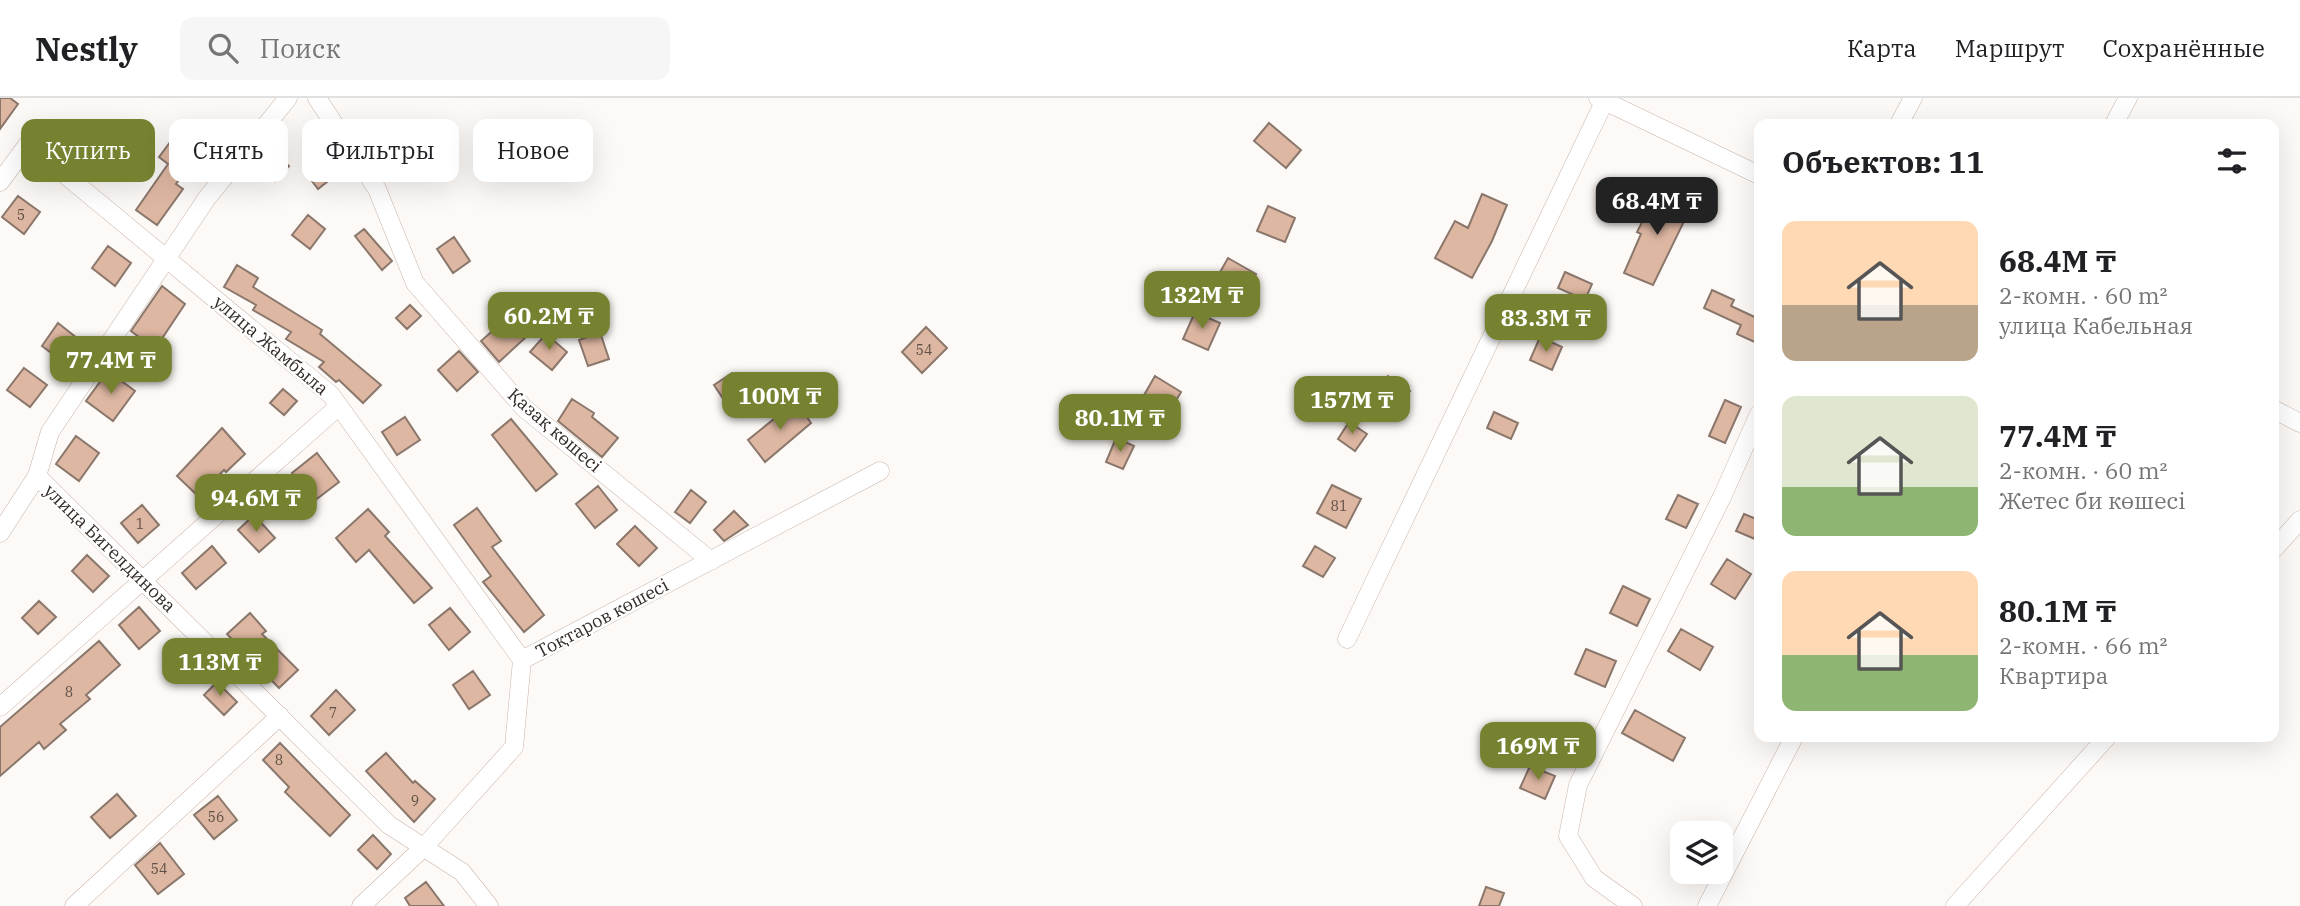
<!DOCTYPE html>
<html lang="ru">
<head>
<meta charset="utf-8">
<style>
	body { margin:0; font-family:"IBM Plex Serif",serif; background:#f6f6f6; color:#202124; height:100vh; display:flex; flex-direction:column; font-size:26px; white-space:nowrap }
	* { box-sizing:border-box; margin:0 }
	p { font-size:23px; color:#757577 }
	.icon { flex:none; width:38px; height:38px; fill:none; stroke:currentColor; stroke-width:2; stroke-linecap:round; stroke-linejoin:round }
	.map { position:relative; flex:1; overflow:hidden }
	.side { position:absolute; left:1754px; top:21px; width:525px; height:623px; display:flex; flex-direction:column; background:#fff; border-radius:14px; box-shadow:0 7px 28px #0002 }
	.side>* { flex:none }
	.banner { position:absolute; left:21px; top:21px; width:665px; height:63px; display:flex; gap:14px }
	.buttons { position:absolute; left:1670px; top:723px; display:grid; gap:14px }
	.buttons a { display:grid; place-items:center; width:63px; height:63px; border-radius:14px; background:#fff; box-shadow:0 7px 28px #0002; font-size:35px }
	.price { position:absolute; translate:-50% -60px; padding:0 16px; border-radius:14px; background:#76822f; color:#fff; font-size:23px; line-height:46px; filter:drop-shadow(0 2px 4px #0008) }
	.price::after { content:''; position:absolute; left:50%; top:42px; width:21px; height:16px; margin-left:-10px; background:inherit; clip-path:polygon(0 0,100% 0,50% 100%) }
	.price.on { background:#222; color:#fff }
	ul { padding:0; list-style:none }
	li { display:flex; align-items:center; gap:21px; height:175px; padding:0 28px }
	li span { display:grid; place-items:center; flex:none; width:196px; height:140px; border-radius:14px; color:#555 }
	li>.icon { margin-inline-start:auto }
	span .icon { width:84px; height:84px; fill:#fffc; stroke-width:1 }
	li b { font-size:30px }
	h2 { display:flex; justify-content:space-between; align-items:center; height:84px; padding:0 28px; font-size:30px }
	.pill { padding:0 24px; border-radius:14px; background:#fff; box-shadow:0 7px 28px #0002; font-size:24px; line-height:63px }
	.pill.on { background:#76822f; color:#fff }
	header { display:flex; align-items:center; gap:42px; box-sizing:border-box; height:98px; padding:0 35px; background:#fff; border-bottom:2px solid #e0e0e0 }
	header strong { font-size:33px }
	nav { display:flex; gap:38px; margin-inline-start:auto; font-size:24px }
	.search { width:490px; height:63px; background:#f6f6f6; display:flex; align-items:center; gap:18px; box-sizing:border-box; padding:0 24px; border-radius:14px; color:#757577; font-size:26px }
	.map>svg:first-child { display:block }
	.building { fill:#deb7a2; stroke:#8a776c; stroke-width:2 }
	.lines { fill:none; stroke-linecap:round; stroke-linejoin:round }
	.minor-casing { stroke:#c9b4a9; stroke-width:19 }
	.minor { stroke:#fff; stroke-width:18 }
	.labels { text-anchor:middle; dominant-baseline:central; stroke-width:5; stroke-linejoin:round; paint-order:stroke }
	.number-label { font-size:14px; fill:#5e4f46 }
	.street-label { font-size:18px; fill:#342c28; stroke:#fff }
</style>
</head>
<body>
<header>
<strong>Nestly</strong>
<div class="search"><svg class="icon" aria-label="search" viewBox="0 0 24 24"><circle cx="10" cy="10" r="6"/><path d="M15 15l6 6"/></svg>Поиск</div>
<nav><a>Карта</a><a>Маршрут</a><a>Сохранённые</a></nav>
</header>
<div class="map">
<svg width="2300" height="808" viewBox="0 0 2300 808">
	<rect width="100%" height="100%" fill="#fdf9f6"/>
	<path class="building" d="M0 0H10L18 6 0 31Z
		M206 23 227 39 214 57 203 49 176 86 183 91 157 127 136 112 168 66 159 59 174 39 187 49Z
		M1269 25 1301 52 1286 70 1254 43Z
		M82 26 100 40 82 65 63 51Z
		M266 47 289 68 275 83 252 63Z
		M330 56 342 72 318 91 306 75Z
		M1658 93 1691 109 1653 187 1624 175 1641 136 1637 134Z
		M1482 96 1507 107 1492 143 1472 180 1435 160 1455 123 1468 130Z
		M18 98 40 114 24 136 2 119Z
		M1268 108 1295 120 1285 144 1257 133Z
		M308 117 325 131 310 151 292 137Z
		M364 131 392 163 382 172 355 138Z
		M454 139 470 163 453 175 437 151Z
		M108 148 131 165 115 188 92 170Z
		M1228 160 1256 176 1237 208 1210 192Z
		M237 167 258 180 253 189 322 232 320 236 381 287 363 305 339 282 336 284 319 269 324 264 286 241 291 234 253 212 256 207 224 189Z
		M1565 174 1592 186 1585 202 1558 190Z
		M162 188 185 206 155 251 131 233Z
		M1712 192 1734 202 1731 208 1759 221V246L1737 236 1741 227 1704 210Z
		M410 207 421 218 407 231 396 220Z
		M1195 214 1220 225 1208 252 1183 241Z
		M507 220 525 240 499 264 481 243Z
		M58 225 82 244 66 266 42 248Z
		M926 229 947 250 922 275 902 254Z
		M600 234 609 261 588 268 579 242Z
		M546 236 567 254 552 272 530 254Z
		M1540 239 1562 249 1552 272 1530 262Z
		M459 253 478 274 457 293 438 272Z
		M24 270 47 287 30 309 7 292Z
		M108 273 135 293 113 323 86 303Z
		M732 275 744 292 726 305 714 287Z
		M1155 278 1181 294 1165 321 1139 306Z
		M1388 278 1410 293 1402 304 1380 289Z
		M283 291 297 303 284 317 270 305Z
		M572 301 594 315 592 319 618 340 602 359 558 323Z
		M1725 302 1741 309 1725 345 1709 338Z
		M796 303 811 325 765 364 748 342Z
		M1494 314 1518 325 1511 341 1487 330Z
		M405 319 420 342 397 357 382 334Z
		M511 321 557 376 536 393 492 337Z
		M1349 324 1367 336 1355 353 1338 341Z
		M222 330 245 356 226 374 224 372 198 398 177 378Z
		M76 338 99 355 79 383 56 366Z
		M1116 340 1134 348 1123 371 1106 364Z
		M317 355 339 384 314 403 292 375Z
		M1332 387 1361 401 1346 430 1317 415Z
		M598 388 617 412 595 430 576 406Z
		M691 392 706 404 690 425 675 414Z
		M1678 397 1698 406 1686 430 1666 421Z
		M142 407 159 427 138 445 121 425Z
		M477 410 501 443 492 449 544 517 524 534 483 484 491 478 454 427Z
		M368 411 389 434 385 438 432 490 414 505 369 452 356 464 336 440Z
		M734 413 748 427 724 443 714 432Z
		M1744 416 1759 422 1755 441 1736 433Z
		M254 417 275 440 259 454 238 432Z
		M635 428 657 450 639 468 617 446Z
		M212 448 226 465 196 491 182 475Z
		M1315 448 1335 460 1323 479 1303 468Z
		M87 457 109 478 93 494 72 473Z
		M1727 461 1751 476 1735 501 1711 486Z
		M1623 488 1650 501 1637 528 1610 515Z
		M39 503 56 519 38 536 22 520Z
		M139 509 160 533 139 551 119 527Z
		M450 510 470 534 449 552 429 527Z
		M250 515 266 533 262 536 298 572 279 590 227 536Z
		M1681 531 1713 549 1700 572 1668 553Z
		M99 543 120 567 86 597 90 601 60 626 66 632 44 651 39 644 0 678V629Z
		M1586 551 1616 563 1605 589 1575 576Z
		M473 573 490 597 469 611 453 587Z
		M217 584 237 604 224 617 204 597Z
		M336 592 355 612 329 637 311 618Z
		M1635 612 1685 640 1673 663 1622 635Z
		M280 645 350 717 330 738 285 694 289 689 263 662Z
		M386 655 413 685 415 683 435 701 414 724 366 673Z
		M1530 668 1555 678 1545 701 1520 690Z
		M117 696 136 718 110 740 91 719Z
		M218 698 237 722 214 741 194 717Z
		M373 737 391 756 377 771 358 752Z
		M160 745 184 776 158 796 135 767Z
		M426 784 444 808H410L405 800Z
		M1486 789 1504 795 1499 808H1479Z"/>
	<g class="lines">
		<g class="minor-casing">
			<path id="minor" d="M317 0 377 91 415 185 524 310 711 463
				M1598 0 1759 77
				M1899 26 1913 0
				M2114 26 2128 0
				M0 84 28 46 331 297 522 562
				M2273 311 2300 325
				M37 378 389 727 462 774 489 808
				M0 435 37 378 50 334 207 100 288 0
				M2273 452 2300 422
				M1347 541 1606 0
				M0 609 339 308
				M74 808 280 618
				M361 808 424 749 514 649 522 562 880 373
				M1633 808 1594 780 1568 738 1578 687 1722 399 1759 316
				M1707 808 1794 639
				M1955 808 2107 639"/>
		</g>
		<use href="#minor" class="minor"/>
	</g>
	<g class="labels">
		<g class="number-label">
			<text x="21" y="117">5</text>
			<text x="924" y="252">54</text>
			<text x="1339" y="408">81</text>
			<text x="140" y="426">1</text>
			<text x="69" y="594">8</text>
			<text x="333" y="615">7</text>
			<text x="279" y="662">8</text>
			<text x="415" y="703">9</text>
			<text x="216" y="719">56</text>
			<text x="159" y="771">54</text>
		</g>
		<g class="street-label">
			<text transform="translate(271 247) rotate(40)">улица Жамбыла</text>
			<text transform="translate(555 332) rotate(41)">Қазақ көшесі</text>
			<text transform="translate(110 450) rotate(44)">улица Бигелдинова</text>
			<text transform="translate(602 520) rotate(-28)">Тоқтаров көшесі</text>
		</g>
	</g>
</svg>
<div class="buttons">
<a><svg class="icon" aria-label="layers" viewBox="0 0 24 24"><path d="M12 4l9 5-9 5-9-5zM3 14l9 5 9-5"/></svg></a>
</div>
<b class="price on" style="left:1657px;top:139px">68.4M ₸</b>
<b class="price" style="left:1202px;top:233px">132M ₸</b>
<b class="price" style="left:549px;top:254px">60.2M ₸</b>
<b class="price" style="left:1546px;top:256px">83.3M ₸</b>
<b class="price" style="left:111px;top:298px">77.4M ₸</b>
<b class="price" style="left:780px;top:334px">100M ₸</b>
<b class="price" style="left:1352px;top:338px">157M ₸</b>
<b class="price" style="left:1120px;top:356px">80.1M ₸</b>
<b class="price" style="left:256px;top:436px">94.6M ₸</b>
<b class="price" style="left:220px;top:600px">113M ₸</b>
<b class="price" style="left:1538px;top:684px">169M ₸</b>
<div class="banner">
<a class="pill on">Купить</a>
<a class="pill">Снять</a>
<a class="pill">Фильтры</a>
<a class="pill">Новое</a>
</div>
<section class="side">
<h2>Объектов: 11<svg class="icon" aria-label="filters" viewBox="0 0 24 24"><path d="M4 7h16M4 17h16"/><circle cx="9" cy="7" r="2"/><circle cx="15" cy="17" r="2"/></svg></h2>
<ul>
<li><span style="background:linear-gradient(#ffd9b3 60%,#b9a48a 0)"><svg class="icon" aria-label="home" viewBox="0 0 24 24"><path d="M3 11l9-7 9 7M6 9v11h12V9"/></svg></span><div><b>68.4M ₸</b><p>2-комн. · 60 m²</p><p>улица Кабельная</p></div></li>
<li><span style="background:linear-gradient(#dfe7d0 65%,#8fb573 0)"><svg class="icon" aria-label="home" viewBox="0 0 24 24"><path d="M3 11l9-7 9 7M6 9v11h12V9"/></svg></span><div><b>77.4M ₸</b><p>2-комн. · 60 m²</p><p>Жетес би көшесі</p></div></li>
<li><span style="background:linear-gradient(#ffd9b3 60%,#8fb573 0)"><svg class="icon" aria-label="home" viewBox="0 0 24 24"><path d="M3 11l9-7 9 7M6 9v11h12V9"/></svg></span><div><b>80.1M ₸</b><p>2-комн. · 66 m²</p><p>Квартира</p></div></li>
</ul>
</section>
</div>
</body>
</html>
